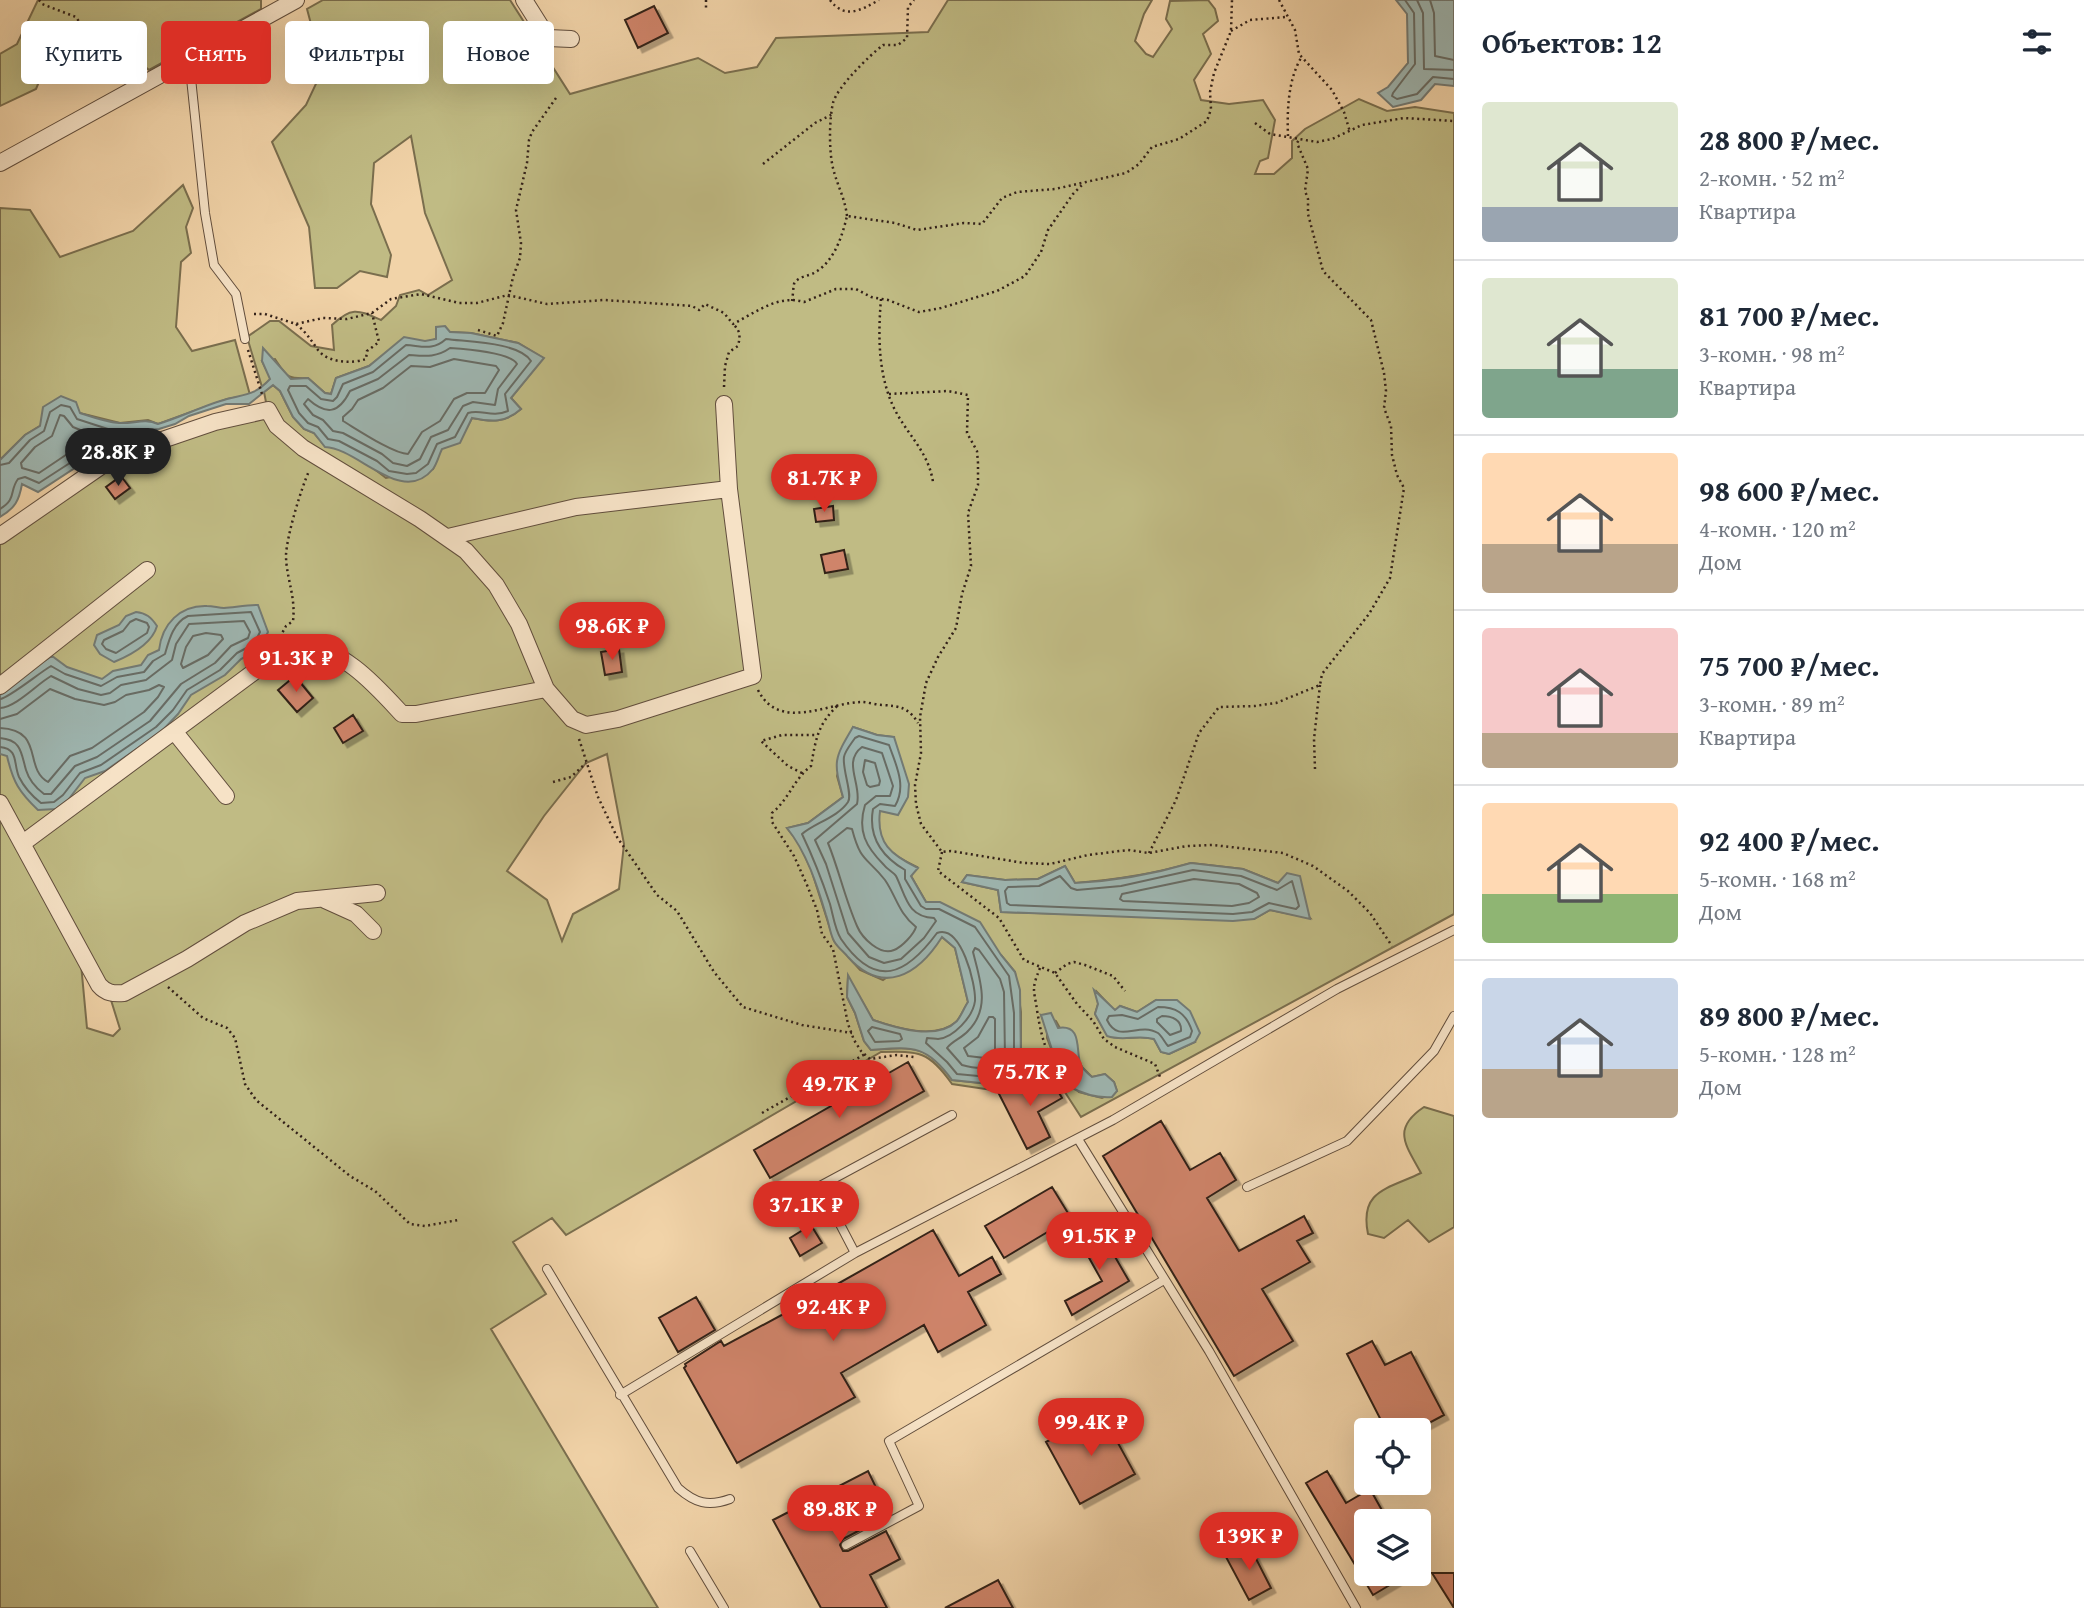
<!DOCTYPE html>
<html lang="ru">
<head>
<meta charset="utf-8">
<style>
	body { margin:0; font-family:"Gentium Book Plus",serif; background:#f6f6f7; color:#1f2937; height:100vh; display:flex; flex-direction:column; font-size:26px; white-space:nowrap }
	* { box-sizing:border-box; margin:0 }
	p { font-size:23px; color:#747a83 }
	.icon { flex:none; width:38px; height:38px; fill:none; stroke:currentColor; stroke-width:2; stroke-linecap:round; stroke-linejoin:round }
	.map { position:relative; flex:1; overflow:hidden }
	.side { display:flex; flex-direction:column; background:#fff; width:630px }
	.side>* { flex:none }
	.guide { position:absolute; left:21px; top:21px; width:665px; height:63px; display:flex; gap:14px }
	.controls { position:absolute; left:1354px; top:1418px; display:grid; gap:14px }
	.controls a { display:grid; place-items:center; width:77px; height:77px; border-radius:7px; background:#fff; box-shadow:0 7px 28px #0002; font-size:35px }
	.price { position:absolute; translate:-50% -60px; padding:0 16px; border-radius:24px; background:#d93025; color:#fff; font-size:23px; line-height:46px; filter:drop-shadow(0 2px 4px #0008) }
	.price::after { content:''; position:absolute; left:50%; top:42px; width:21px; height:16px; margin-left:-10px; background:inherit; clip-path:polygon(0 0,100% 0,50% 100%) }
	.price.current { background:#222; color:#fff }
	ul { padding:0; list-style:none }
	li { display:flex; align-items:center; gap:21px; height:175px; padding:0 28px }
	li+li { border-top:2px solid #e0e1e3 }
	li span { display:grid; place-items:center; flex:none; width:196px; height:140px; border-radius:7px; color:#555 }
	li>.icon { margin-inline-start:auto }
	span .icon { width:84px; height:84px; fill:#fffc; stroke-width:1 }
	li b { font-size:30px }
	h2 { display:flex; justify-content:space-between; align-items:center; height:84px; padding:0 28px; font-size:30px }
	.chip { padding:0 24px; border-radius:7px; background:#fff; box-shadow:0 7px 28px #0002; font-size:24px; line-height:63px }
	.chip.current { background:#d93025; color:#fff }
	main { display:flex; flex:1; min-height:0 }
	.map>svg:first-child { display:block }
	.green { fill:#c0bb84; stroke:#7a6e4e; stroke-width:2; fill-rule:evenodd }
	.water { fill:#9eb6b1; stroke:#737a74; stroke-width:2 }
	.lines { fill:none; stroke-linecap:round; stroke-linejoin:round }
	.shore { stroke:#686c65; stroke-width:2 }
	.building { fill:#cf846b; stroke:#332119; stroke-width:2; filter:url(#shadow) }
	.lane-casing { stroke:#624e3d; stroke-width:10 }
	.street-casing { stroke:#624e3d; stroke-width:18 }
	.path { stroke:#332119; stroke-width:2.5; stroke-dasharray:2 3.5; stroke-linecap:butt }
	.lane { stroke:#f6e2c6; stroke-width:8 }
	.street { stroke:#f6e2c6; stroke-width:16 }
</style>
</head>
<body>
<main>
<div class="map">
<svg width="1454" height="1608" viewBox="0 0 1454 1608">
	<defs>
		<filter id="shadow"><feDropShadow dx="4.5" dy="4.5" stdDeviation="0" flood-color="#0004"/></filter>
	</defs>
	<rect width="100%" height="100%" fill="#f1d3a8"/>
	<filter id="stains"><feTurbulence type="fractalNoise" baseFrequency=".00286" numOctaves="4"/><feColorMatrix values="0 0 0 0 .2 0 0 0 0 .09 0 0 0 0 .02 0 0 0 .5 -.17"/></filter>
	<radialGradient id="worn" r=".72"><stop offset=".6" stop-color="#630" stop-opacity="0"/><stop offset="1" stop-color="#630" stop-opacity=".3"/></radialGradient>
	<path class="green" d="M38 0H261V9L149 70 113 40 91 64C72 61 57 69 41 77L36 89 0 106V54L17 44Z
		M323 0H510L570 94 698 58 725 73 757 67 776 38 928 32 948 0H1152L1144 14 1135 41 1146 54 1153 57 1172 29 1166 19 1170 1 1208 0 1215 9 1218 21 1203 34 1211 54 1194 80 1201 100 1229 104 1263 100 1275 120 1268 158 1260 161 1255 174H1274L1292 158V141L1305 129 1359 99 1387 111 1415 107 1454 113V914L1081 1117 1050 1069 1026 1083 1022 1075 992 1090 952 1084C929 1051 919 1051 881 1052L566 1235 552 1218 513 1242 546 1294 491 1329 658 1608H0V536L107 462 267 407 264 392 273 385 280 391 293 417 304 429 314 433 325 446C344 447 372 466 386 478L433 469 441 449 466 429 472 418C492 422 505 423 521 409L511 398 543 358 518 343 471 333 450 332 436 339 385 354 369 366 336 378 331 394 325 393 308 378C287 379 287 377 275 359L262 361 271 379 262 387 247 337 270 321H279L311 346 334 350 332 325C352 306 358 310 381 320L396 306 400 295 419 290 428 295 452 280 425 213 411 136 374 163 371 204 391 255 387 277 360 271 337 288H315L309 227 272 142 306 105 323 69 307 9ZM853 727 877 735 894 737C890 761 870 821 882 841 890 854 905 861 917 867L911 876 926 902 1001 955 1015 972 1021 1012V1061L990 1084 952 1080C926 1043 912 1047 871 1050L864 1041 855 1013 847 997 848 977 873 1020C896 1028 935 1040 956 1022 961 1017 964 1008 968 1002L955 948 942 937 883 980 860 970 834 941 811 869 798 842 787 828 808 823 843 797 837 776ZM607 754 624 844 619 889 573 914 562 941 547 900 507 871 544 816 586 763ZM1191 863 1243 869 1278 883 1310 918 1270 910 1254 919 1001 912 998 890 962 882 967 875 1005 880 1038 879 1065 866 1075 883C1114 880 1154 874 1191 863ZM81 964 114 994 111 1000 120 1029 113 1036 87 1028ZM1097 992 1115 1011 1120 1006 1137 1012 1156 1000 1195 1042 1169 1054 1161 1052 1154 1039C1137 1034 1124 1042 1107 1035L1095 1014 1098 1004ZM1041 1015 1056 1021 1082 1067 1092 1077 1105 1074 1114 1082 1117 1091 1102 1098 1079 1092 1066 1080 1061 1062 1054 1056 1047 1038V1030Z
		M183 185 193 208 186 227 191 253 181 262 176 327 192 351 235 340 250 395 227 399 158 424 148 420 120 423 80 413 40 426 25 435 0 460V208L30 210 60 257 133 231Z
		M1424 1107 1454 1116V1227L1429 1242 1408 1220 1384 1238 1368 1234C1359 1190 1388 1189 1421 1173 1406 1145 1391 1129 1424 1107Z"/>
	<path class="water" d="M1396 0H1454V86L1435 84 1421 100 1393 107 1378 93 1388 87 1408 63 1407 14Z
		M445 326 450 332 471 333 518 343 544 358 511 398 521 409C505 423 492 422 472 418L460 443 442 449C439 455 437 464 433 469 402 507 358 448 325 447L314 433 304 429 293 417 280 391 273 385 249 404H226L189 416 175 424 159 429 133 430 38 492 22 484C19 501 15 508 0 517V460L25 435 40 426 43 407 61 396 76 402 80 413C92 417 106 422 119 423 134 424 144 418 158 424 181 417 205 405 227 399 247 394 255 395 270 379L262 361 263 348 291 379 308 378 325 393 331 394 336 378 369 366 404 337 425 341 436 339V327Z
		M258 605 268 632 260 649 241 659 225 675 191 695 178 714 161 732 105 771 85 778 68 800 56 809 38 810C19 792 13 782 7 756L0 754V695L22 675 52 656 67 667 102 679 113 671 141 665 148 655 159 650C162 624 180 605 207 606 213 606 219 608 224 608 236 607 247 605 258 605Z
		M136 612C146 613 151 617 157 626 152 644 131 655 114 662L100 654 94 645 97 635 119 625 126 616Z
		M853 727 877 735 894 737 909 784 908 797 898 815 880 811C876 843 891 855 918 868L911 876 926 902H940L980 922 1001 955 1015 972 1020 990 1021 1061 1017 1070 1009 1077 990 1084 952 1080C926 1044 912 1047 871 1050L864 1041 855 1013 847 997 848 975 873 1020C896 1028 937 1041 957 1021 961 1016 964 1008 968 1002L955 948 942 937C918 975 883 996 848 957 844 952 837 947 834 941 830 934 829 923 826 915 817 885 807 853 787 828L808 823 843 797C833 761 834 759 853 727Z
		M1191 863 1243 869 1278 883 1287 873 1300 876 1310 919 1270 910 1254 919 1233 921 1001 912 998 890 962 882 967 875 1005 880 1038 879 1065 866 1075 883C1114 881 1154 874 1191 863Z
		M1094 990 1115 1010 1120 1006 1137 1012 1156 1000H1177L1190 1011 1200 1033 1195 1042 1169 1054 1161 1052 1154 1039C1137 1034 1124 1042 1107 1036L1095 1014 1098 1004Z
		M1051 1013 1058 1028C1082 1024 1076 1049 1080 1063 1082 1069 1087 1073 1092 1077L1105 1074 1114 1082 1117 1091 1112 1097C1098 1098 1083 1094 1070 1087L1061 1062 1054 1056 1041 1015Z"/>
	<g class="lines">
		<path class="shore" d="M1405 0 1414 13 1415 64 1393 93 1392 96 1397 99 1417 94 1433 77 1454 79
			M1417 0 1423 13 1424 69 1454 70
			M1430 0 1434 13 1435 56 1454 60
			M446 339C468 342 519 342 531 361L505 394 508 411C491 418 482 409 468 413L455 437 437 444 428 464 416 473 407 474 389 471 377 461 339 441 328 439 318 427 308 423 299 413 288 390 290 386H306L321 399 333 401 337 397 343 384 373 372 406 345C422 346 433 351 446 339Z
			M450 348C465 349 510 352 517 364L498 389 495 405 473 402 463 406 448 430 431 437 420 459 407 466 393 463 382 454 343 433 333 431 323 420 313 415 304 404 308 399C327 416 339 413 350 391L378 379 409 355C424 356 436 358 450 348Z
			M454 359 496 366 499 370 485 393H467L454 399 440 421 422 432 408 454C394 454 358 430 343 421V417L352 409 358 400 383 388 411 366 430 367Z
			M60 415 64 416 73 427 90 434 91 438 39 473 22 468 21 463 35 447 52 436Z
			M0 465 9 463 30 440 44 431 50 412 61 405 70 407 77 419 114 431 113 435 39 483 25 477 18 479C9 491 17 499 0 509
			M136 619 147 623 149 627 147 633 116 653 106 649 102 644 104 640 123 631 130 622Z
			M206 633 221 635 223 639 208 655 183 668 181 664 186 647 193 636Z
			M0 699C9 698 39 673 51 666L65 674 101 686 117 677 144 672 153 661 165 654C169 640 173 623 188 616L251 612 260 632 254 644 237 653 220 670 187 690 173 710 156 727 101 765 80 773 63 795 54 802 41 803C32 796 24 787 19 777 13 763 19 749 0 747
			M0 708C16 707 36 685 51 676L78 689 101 695 110 693 121 685 146 680 172 660 176 644 189 624 244 621 250 632 248 638 231 646 215 663 181 684 150 721 97 757 75 766 51 794H44C36 788 29 780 26 770 21 753 22 740 0 738
			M0 719 17 714 50 689 75 699 104 705 115 702 126 695 149 690 159 685 164 687 158 697 144 712 92 748 70 756 48 782C23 768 45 730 0 728
			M859 736 889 745C896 765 907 786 895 806L880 804 873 809C868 837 881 856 905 870V879L921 906 926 909H939L975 927 1009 976 1014 1013V1059L1012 1065 1005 1071 989 1077 957 1074 947 1062 926 1043 927 1038C931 1038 935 1039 938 1039 953 1038 973 1017 975 1001 976 984 961 924 937 933 906 975 876 990 841 939 835 930 833 915 830 904 822 880 813 857 802 834 815 823 838 817 848 802 853 795 842 769 844 757 845 751 851 744 855 738Z
			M862 747 882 753 893 786 890 796H876L865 805C857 831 866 847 884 865 887 869 894 873 896 876 906 896 907 917 934 918L936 921 924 938 901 959 884 963 869 957 848 933 826 864 815 840 857 804C862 784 842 762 862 747Z
			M865 760 875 763 880 781 879 785 870 787 867 785 863 772Z
			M847 828 852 829C861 863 866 856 885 880 896 896 899 914 916 927 914 934 902 947 894 950 880 956 862 938 857 926 845 899 839 870 828 843Z
			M1193 870 1241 876 1277 890 1292 881 1299 906 1296 909 1269 903 1252 912 1233 914 1010 905 1007 903 1005 891 1008 887 1039 886 1060 876 1071 888 1077 890 1121 886Z
			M1194 879 1239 884 1257 893 1259 897 1249 903 1232 906 1123 901 1120 899 1122 894Z
			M975 948 979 950 1000 979 1004 992 1005 1057C996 1071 976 1069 962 1065L947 1048C952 1041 962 1038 968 1031 991 1008 980 980 973 952Z
			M1158 1007C1176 1007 1186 1013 1192 1031L1190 1037 1168 1046C1165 1043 1162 1036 1158 1033 1138 1021 1119 1045 1107 1020L1109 1016 1122 1015 1138 1019Z
			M1162 1016C1172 1016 1182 1020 1181 1031L1170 1035 1157 1022V1019Z
			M989 1017H993L995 1019V1053L985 1058 968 1056 964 1048 978 1037Z
			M872 1027 900 1034 902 1039 899 1041 875 1042 868 1031Z"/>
	</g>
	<path class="building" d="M654 6 668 33 638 48 625 20Z
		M121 476 130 488 115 499 106 487Z
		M833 506 834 520 816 522 814 509Z
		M844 550 848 569 825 573 821 555Z
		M619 649 622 672 605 675 601 652Z
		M295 676 313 698 297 712 278 690Z
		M353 715 363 731 343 743 334 728Z
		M908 1062 924 1091 770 1178 754 1150Z
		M1049 1075 1062 1098 1038 1112 1050 1137 1027 1149 998 1092 1021 1080 1025 1089Z
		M1161 1121 1190 1170 1220 1153 1236 1180 1207 1198 1239 1251 1304 1216 1313 1233 1297 1241 1310 1262 1262 1289 1293 1341 1234 1376 1103 1156Z
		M1052 1187 1071 1218 1004 1258 985 1226Z
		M811 1225 822 1243 800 1256 790 1238Z
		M1099 1229 1129 1281 1072 1315 1065 1301 1102 1281 1079 1240Z
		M933 1230 959 1276 992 1257 1001 1274 968 1292 986 1325 938 1352 924 1325 841 1373 855 1397 737 1463 684 1368 686 1366 685 1364 721 1341 724 1346 802 1304Z
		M696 1297 715 1330 678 1352 659 1318Z
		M1372 1341 1385 1365 1411 1352 1444 1415 1416 1430H1386L1347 1354Z
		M1101 1412 1135 1474 1080 1504 1046 1442Z
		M868 1471 887 1510 877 1515 879 1520 843 1539 840 1545 843 1551H848L886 1531 900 1559 870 1575 887 1608H821L773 1520Z
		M1327 1471 1346 1503 1370 1489 1388 1521H1367V1573H1410L1373 1595 1306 1483Z
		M1249 1545 1271 1588 1249 1600 1226 1557Z
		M1432 1573H1454V1608Z
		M998 1580 1013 1608H945Z"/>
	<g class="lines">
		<g class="lane-casing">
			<path id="lane" d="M189 59 205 213 214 265 236 294 245 339
				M1078 1139 1209 1351 1356 1608
				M1247 1187 1347 1141 1434 1051 1454 1016
				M855 1253 820 1186 952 1115
				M547 1269 678 1488C695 1503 708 1507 730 1499
				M620 1395 855 1253 1113 1120 1337 989 1454 930
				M846 1545 919 1506 889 1441 1164 1280
				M690 1551 724 1608"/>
		</g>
		<g class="street-casing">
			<path id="street" d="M524 0 548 38 571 39
				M0 163 296 0
				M0 536 107 462 127 452 215 422 268 410 277 426 303 448 420 519 466 551 496 585 519 624 546 689 572 719 586 725 618 719 753 676 729 489 724 404
				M448 537 576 507 729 489
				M0 686 147 570
				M174 731 226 796
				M0 803 99 985C106 993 113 994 124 993L187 959 245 923 297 901 377 893
				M23 843 270 660C279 656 291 650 301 648 340 644 378 688 402 714H416L546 689
				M325 900 356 914 373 931"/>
		</g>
		<path class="path" d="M39 0 42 4 76 17 96 48 119 62 130 73
			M706 0V9
			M830 0C845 20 861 10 879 0
			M1279 0 1295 30 1299 54 1332 90 1344 112 1350 132
			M1231 31 1250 20 1286 17
			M1255 123 1270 134 1317 142 1332 139 1362 125 1404 118 1454 121
			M1288 136C1287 111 1288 80 1301 58
			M763 164 815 123 833 114
			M847 216C845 198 837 185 833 168 829 152 829 120 833 103 837 87 870 55 883 45H898L907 38 908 7 914 0
			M881 299C878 335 878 373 893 406 906 434 928 450 933 482
			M792 301C793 296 793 289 794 284 797 277 808 276 814 273 834 262 842 237 847 216L895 223 917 230 964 223 982 224 1002 198 1017 192 1055 189 1126 173 1139 164 1152 147 1179 139 1207 121 1211 109 1210 92 1214 73 1231 31 1232 0
			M254 314H265L296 324 323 318 347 319 372 313 391 299 421 294 459 303H477L508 295 547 304 604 300 692 306 699 310 705 304 724 313 733 324C755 313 778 294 804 302L836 289H856L871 297 888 300 919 312 941 308 997 291 1025 276 1041 252 1048 230 1073 194 1084 183
			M296 324C306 332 311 340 318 350 328 363 352 364 366 359L367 351 379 342 372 313
			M478 330 497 336 503 323 513 277 520 258 521 243 516 210 527 163 529 140 532 132 556 98
			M248 350 262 394
			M724 387 725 366 729 352 738 346C740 337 741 332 734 325
			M889 394 948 391 968 395 967 433 977 451 978 463V485L968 513 971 566 962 594 956 628 938 657 926 683 920 717 921 753 915 785 916 804 921 824 942 852 951 851 1024 863 1050 864 1088 855 1128 850 1149 853 1187 846 1213 845 1283 853 1313 866 1348 891 1370 913 1392 946
			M280 637 286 626 293 621C296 596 286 578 286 555 287 535 301 489 309 471
			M758 690C779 732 827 703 861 702 868 702 876 705 883 705 900 706 909 708 918 723
			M837 706C817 726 816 739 811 766 794 779 789 799 772 813V822L794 856 807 885 817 910 822 934 833 949 848 1024 854 1040 861 1051 870 1059 897 1055 914 1057
			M579 739 598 797 617 837 657 895 677 911 714 972 743 1007 802 1025 852 1033
			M1315 769 1314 739 1320 685
			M802 773 788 766 761 741 782 735H817
			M553 782 571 777 586 763
			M942 852 938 871 999 918 1024 960 1055 973 1077 1004 1093 1021 1104 1039 1115 1047 1155 1064 1160 1077
			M1149 853 1176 800 1199 733 1219 707 1255 706 1276 703 1320 685 1322 674 1369 614 1390 578 1404 488 1397 475 1392 455 1391 426 1384 408 1386 391 1384 373 1371 320 1323 271 1308 214V199L1305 191 1308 169 1297 143 1300 138
			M1040 968C1031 990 1034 989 1037 1010 1043 1048 1049 1058 1069 1091
			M1055 973 1067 964 1074 962 1085 965 1113 976 1125 991
			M168 987 203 1018 227 1028 235 1038 245 1084 256 1100 350 1176 375 1191 410 1224 425 1226 458 1220
			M762 1113 865 1054"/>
		<use href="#lane" class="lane"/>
		<use href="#street" class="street"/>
	</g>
	<rect width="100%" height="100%" filter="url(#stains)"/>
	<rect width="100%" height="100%" fill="url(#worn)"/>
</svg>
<div class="controls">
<a><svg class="icon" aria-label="locate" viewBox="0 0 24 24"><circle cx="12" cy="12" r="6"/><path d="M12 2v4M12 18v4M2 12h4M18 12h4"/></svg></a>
<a><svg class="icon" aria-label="layers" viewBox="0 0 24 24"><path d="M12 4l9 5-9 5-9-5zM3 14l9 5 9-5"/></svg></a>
</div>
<b class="price current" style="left:118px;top:488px">28.8K ₽</b>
<b class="price" style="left:824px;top:514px">81.7K ₽</b>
<b class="price" style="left:612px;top:662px">98.6K ₽</b>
<b class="price" style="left:296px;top:694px">91.3K ₽</b>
<b class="price" style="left:1030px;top:1108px">75.7K ₽</b>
<b class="price" style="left:839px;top:1120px">49.7K ₽</b>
<b class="price" style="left:806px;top:1241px">37.1K ₽</b>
<b class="price" style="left:1099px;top:1272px">91.5K ₽</b>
<b class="price" style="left:833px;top:1343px">92.4K ₽</b>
<b class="price" style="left:1091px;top:1458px">99.4K ₽</b>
<b class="price" style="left:840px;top:1545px">89.8K ₽</b>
<b class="price" style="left:1249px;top:1572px">139K ₽</b>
<div class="guide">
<a class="chip">Купить</a>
<a class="chip current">Снять</a>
<a class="chip">Фильтры</a>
<a class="chip">Новое</a>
</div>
</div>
<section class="side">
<h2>Объектов: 12<svg class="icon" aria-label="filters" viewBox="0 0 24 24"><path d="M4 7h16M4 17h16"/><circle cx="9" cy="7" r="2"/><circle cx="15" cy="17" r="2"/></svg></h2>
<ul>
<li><span style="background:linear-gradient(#dfe7d0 75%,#9aa5b1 0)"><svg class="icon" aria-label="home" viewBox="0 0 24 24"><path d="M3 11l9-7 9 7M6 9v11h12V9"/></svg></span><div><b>28 800 ₽/мес.</b><p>2-комн. · 52 m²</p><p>Квартира</p></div></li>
<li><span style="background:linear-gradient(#dfe7d0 65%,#7fa58c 0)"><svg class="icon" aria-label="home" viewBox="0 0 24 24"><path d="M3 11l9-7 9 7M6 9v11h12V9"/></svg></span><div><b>81 700 ₽/мес.</b><p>3-комн. · 98 m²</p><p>Квартира</p></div></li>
<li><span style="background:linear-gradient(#ffd9b3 65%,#b9a48a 0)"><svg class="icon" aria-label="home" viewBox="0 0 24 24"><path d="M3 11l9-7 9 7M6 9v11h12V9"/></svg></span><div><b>98 600 ₽/мес.</b><p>4-комн. · 120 m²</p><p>Дом</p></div></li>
<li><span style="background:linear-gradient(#f6c9c9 75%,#b9a48a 0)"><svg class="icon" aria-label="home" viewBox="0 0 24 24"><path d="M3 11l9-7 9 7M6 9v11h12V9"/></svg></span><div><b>75 700 ₽/мес.</b><p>3-комн. · 89 m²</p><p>Квартира</p></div></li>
<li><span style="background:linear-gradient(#ffd9b3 65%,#8fb573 0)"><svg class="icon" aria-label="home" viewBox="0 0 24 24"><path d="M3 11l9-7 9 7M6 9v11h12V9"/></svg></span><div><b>92 400 ₽/мес.</b><p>5-комн. · 168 m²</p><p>Дом</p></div></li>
<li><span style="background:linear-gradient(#c9d6e8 65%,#b9a48a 0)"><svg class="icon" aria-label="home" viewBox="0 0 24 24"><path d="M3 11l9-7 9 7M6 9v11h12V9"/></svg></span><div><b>89 800 ₽/мес.</b><p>5-комн. · 128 m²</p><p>Дом</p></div></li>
</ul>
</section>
</main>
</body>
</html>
